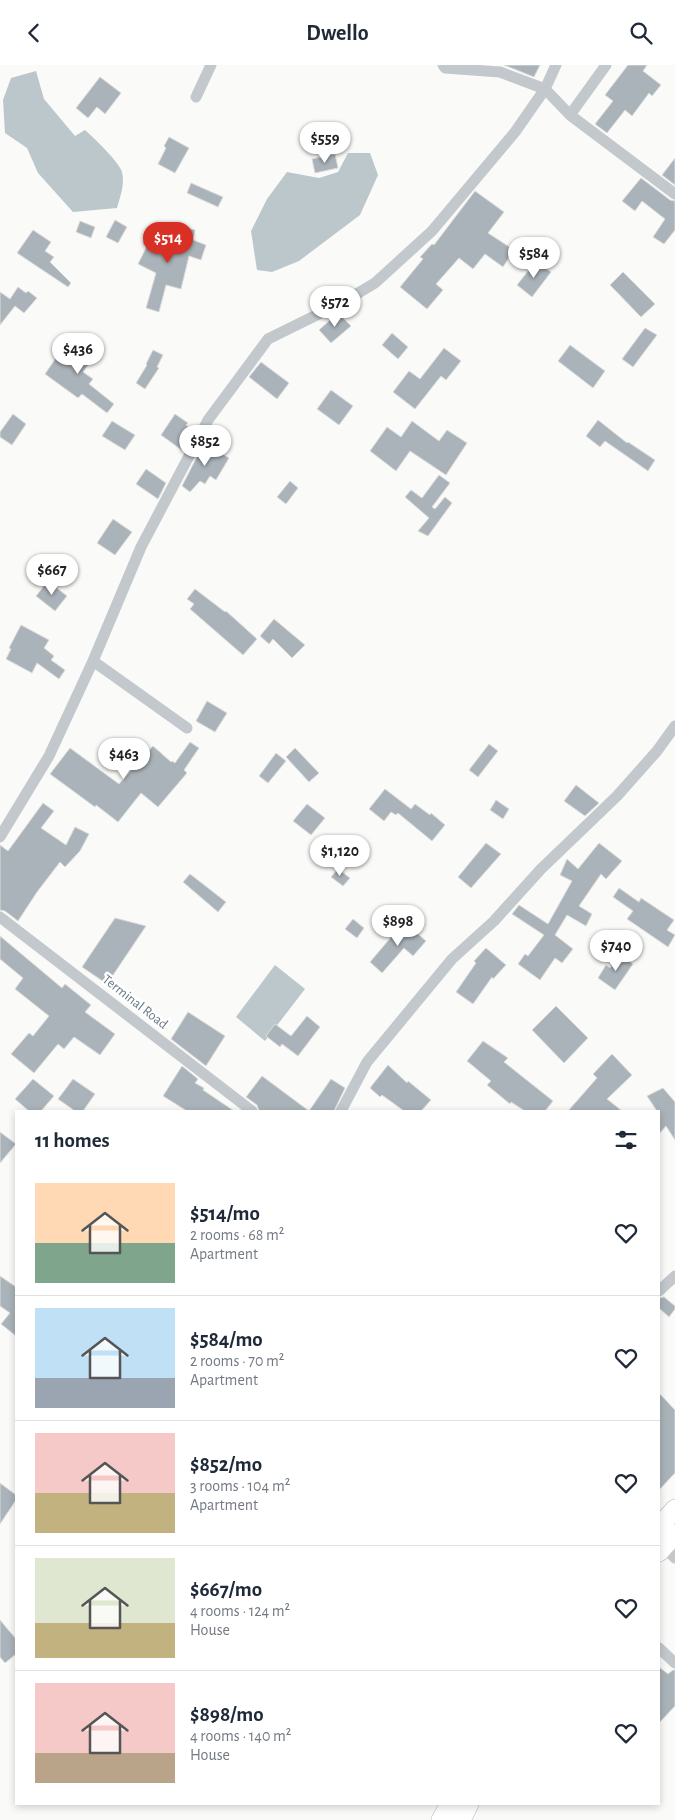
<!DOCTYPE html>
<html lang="en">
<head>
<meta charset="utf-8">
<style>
	body { margin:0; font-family:"Alegreya Sans",sans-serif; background:#f6f6f7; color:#1f2937; height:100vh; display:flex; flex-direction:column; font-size:19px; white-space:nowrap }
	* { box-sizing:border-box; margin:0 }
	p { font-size:16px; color:#747a83 }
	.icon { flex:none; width:28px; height:28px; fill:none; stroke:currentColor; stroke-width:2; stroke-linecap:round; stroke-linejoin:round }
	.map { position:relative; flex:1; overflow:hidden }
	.details { position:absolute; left:15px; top:1045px; width:645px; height:695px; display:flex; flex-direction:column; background:#fff; border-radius:0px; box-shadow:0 2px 8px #0003 }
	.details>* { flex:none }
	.price { position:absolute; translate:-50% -42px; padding:0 11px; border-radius:18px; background:#fff; color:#222; font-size:16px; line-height:32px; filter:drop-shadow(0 1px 2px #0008) }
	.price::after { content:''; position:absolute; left:50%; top:30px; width:15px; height:11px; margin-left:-8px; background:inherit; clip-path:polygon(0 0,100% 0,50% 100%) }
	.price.active { background:#d93025; color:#fff }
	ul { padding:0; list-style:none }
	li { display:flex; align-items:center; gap:15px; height:125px; padding:0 20px }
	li+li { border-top:1px solid #e0e1e3 }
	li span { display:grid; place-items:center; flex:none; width:140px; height:100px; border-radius:0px; color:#555 }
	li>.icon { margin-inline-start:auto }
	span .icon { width:60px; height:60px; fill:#fffc; stroke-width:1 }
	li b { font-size:21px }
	h2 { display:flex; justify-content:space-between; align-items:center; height:60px; padding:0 20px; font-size:21px }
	header { display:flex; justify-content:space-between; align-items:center; height:65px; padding:0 20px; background:#fff; font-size:22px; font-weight:700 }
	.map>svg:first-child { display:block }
	.water { fill:#bbc7cb }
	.building { fill:#aab3b9; stroke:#dcdcda }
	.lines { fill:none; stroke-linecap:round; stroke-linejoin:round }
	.trunk-casing { stroke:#b4b9bd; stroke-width:20 }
	.minor { stroke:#c3c8cc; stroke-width:11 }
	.trunk { stroke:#fff; stroke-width:19 }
	.labels { text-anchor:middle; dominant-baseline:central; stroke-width:5; stroke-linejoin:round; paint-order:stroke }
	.street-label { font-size:14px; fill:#657683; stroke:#fff }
</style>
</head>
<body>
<header><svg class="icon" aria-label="back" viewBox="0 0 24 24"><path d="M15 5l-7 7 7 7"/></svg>Dwello<svg class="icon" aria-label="search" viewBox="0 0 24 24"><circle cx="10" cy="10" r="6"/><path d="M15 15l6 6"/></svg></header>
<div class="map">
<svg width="675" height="1755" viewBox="0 0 675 1755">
	<rect width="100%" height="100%" fill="#fafaf8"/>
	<path class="water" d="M36 6 44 34 75 71 85 65C93 72 120 98 122 107 125 120 120 132 117 143L73 147 38 108 27 83 5 68 3 35 11 13Z
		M348 88H370L378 110 360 150 299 196 272 207 257 205 251 166 267 134 287 107 319 113 338 107Z
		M275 900 305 924 265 976 236 952Z"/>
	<path class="building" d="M504 0H540L534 12Z
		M628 0H647L643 6 661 20 652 31 649 28 632 51 625 45 607 68 595 59 613 36 605 30Z
		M100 12 121 28 105 49 97 42 88 53 76 43Z
		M169 72 189 83 175 108 158 99 166 83 164 81Z
		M335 89 338 103 315 108 312 94Z
		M675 93V120L662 110Z
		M641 113 670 135 675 136V165L664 179 653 172 665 154 642 136 635 146 622 136Z
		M191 118 223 132 218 142 187 128Z
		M475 126 504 147 488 168 514 185 503 202 485 189 473 204 459 193 436 219 443 225 427 244 400 222 423 194 420 192 432 179 434 180Z
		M115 155 127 162 118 178 106 172Z
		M80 156 95 162 91 173 76 167Z
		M187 163 195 165 193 175 206 180 201 195 189 191 181 224 166 220 159 247 146 243 156 208 138 199 147 181 143 179 149 167 180 184Z
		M33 165 51 177 45 186 54 192 50 197 71 218 68 222 17 188Z
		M536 196 551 207 532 232 517 220Z
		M623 207 655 239 641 252 610 220Z
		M18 222 26 228 28 226 37 233 24 248 15 241 0 260V227L10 234Z
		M338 248 351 261 331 278 319 265Z
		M645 263 657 270 633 302 622 294Z
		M392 268 408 282 398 294 382 280Z
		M83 274 99 285 83 307 93 314 89 319 114 339 107 348 82 329 78 333 45 309 60 287 69 294Z
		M570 280 605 306 593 323 558 296Z
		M444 283 461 296 446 315 441 311 415 344 393 327 409 306 420 314Z
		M153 285 163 290 157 302 159 303 145 324 136 318 147 300 146 299Z
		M261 297 289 318 277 334 249 312Z
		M331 325 353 341 339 360 317 344Z
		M13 349 26 359 12 380 0 372V367Z
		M175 349 188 358 186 360 194 366 183 386 161 370Z
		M598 355 627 378 628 377 655 395 648 406 605 376 600 382 586 371Z
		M112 356 135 370 125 385 102 371Z
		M412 356 439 376 447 365 467 378 446 410 410 386 396 406 370 386 387 362 401 372Z
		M204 378 229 393 216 415 210 411 205 419 200 416 190 427 182 421Z
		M146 404 166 418 158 434 136 419Z
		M439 410 450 418 432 442 435 444 445 432 452 438 428 471 418 466 429 453 405 432 411 425 422 433Z
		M290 416 298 423 286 439 277 432Z
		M113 454 132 467 115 490 97 478Z
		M48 516 67 531 55 546 36 531Z
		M195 524 225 547 226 546 257 574 243 590 190 544 194 539 187 534Z
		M274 554 305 580 292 593 273 574 269 579 260 571Z
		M21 560 49 575 44 583 54 591 51 595 65 605 59 614 37 598 32 608 6 594 11 584 9 583Z
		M207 636 227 648 215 667 196 656Z
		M190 677 199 683 184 705 187 708 158 742 141 728 118 757 96 740 95 742 50 709 70 683 119 719 153 681 171 697 172 696 175 698Z
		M489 679 498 686 478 712 469 705Z
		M295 683 319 708 309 717 286 692Z
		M276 688 286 696 268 718 259 711Z
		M576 720 599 738 585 751 564 736Z
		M385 724 411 744 415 739 430 750 431 748 445 760 432 776 398 748 396 750 391 747 384 756 369 744Z
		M496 735 509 744 503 754 490 745Z
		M43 738 54 746 41 763 66 780 75 762 89 769 80 786 65 802 60 797 37 827 18 856 5 846 0 845V780L8 786Z
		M307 739 325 753 311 770 293 756Z
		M486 778 501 789 471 823 458 812Z
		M599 778 622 796 606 814 601 809 579 841 592 849 586 861 567 850 555 870 573 884 562 898 555 893 540 915 518 899 525 889 528 891 544 870 512 849 519 840 548 859 572 816 560 810 567 794 578 804Z
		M338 804 350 813 343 821 331 812Z
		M190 809 226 837 218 847 183 817Z
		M619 823 639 837 641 833 674 855 667 865 675 870 668 882 627 854 633 846 613 832Z
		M115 853 146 861 107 919 82 902Z
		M353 854 364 863 357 873 345 864Z
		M404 857 426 876 413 891 404 883 382 908 370 897Z
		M0 871 62 923 65 919 91 940 85 947 115 969 100 990 74 972 64 984 58 979 34 1008 11 989 29 968 33 971 49 951 15 924 23 913 0 894Z
		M486 883 506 900 493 914 492 912 473 939 456 927 476 898 474 896Z
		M619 889 633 899 615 925 598 913 606 900 610 903Z
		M556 941 588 973 564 998 532 965Z
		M188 947 225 971 206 1001 171 974Z
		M307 951 320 962 298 991 282 979 280 982 266 971 275 959 291 971Z
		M483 976 508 993 504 997 553 1036 545 1046H525L511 1037 510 1039 487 1020 491 1016 467 996Z
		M612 989 632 1010 607 1034 622 1046H568L597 1013 593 1009Z
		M388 1000 407 1018 408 1016 431 1035 421 1046H404L382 1030 380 1032 370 1023Z
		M182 1001 198 1014 195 1018 204 1023 203 1025 234 1046H187L163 1031Z
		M262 1011 309 1046H259L257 1040 246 1032Z
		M33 1014 54 1031 41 1046H29L15 1034Z
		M73 1014 95 1029 83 1046H75L58 1034Z
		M331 1014 345 1023 334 1046H309Z
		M663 1023 675 1037V1075L666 1061 659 1069V1046H657L647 1031Z
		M0 1067 16 1079 0 1098Z
		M0 1211 16 1222V1271L1 1259 10 1248 0 1241Z
		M664 1232 675 1241V1244L669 1252 659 1243V1233Z
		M659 1328 675 1345V1408L659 1425Z
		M0 1418 16 1430V1435L0 1459Z
		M0 1555 16 1574V1589L5 1598 0 1592Z
		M659 1602 668 1609 673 1605H675V1641L659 1658Z"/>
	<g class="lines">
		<g class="trunk-casing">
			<path id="trunk" d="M659 1462 675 1444
				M659 1487 675 1469
				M441 1755 450 1739
				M461 1755 469 1739"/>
		</g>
		<path class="minor" d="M443 0 445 3 500 7 545 24 570 50 675 129
			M196 32 211 0
			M570 50 606 0
			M93 596 187 663
			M0 772 49 691 93 596 141 482 208 355 268 274 343 237 375 218 432 166 515 67 545 24 556 0
			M0 852 252 1046
			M341 1046 367 997 452 894 494 856 541 804 617 731 657 686 675 661
			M659 1226 675 1211
			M664 1482 675 1493
			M659 1583 675 1598"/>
		<use href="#trunk" class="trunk"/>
	</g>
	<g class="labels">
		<g class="street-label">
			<text transform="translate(135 937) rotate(38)">Terminal Road</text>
		</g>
	</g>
</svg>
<b class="price" style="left:325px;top:99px">$559</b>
<b class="price active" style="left:168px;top:199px">$514</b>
<b class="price" style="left:534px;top:214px">$584</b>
<b class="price" style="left:335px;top:263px">$572</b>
<b class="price" style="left:78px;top:310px">$436</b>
<b class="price" style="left:205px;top:402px">$852</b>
<b class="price" style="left:52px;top:531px">$667</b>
<b class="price" style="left:124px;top:715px">$463</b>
<b class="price" style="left:340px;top:812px">$1,120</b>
<b class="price" style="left:398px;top:882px">$898</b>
<b class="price" style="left:616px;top:907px">$740</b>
<section class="details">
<h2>11 homes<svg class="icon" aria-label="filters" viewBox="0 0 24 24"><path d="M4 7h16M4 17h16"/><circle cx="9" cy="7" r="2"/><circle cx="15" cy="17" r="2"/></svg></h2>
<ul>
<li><span style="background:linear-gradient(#ffd9b3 60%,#7fa58c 0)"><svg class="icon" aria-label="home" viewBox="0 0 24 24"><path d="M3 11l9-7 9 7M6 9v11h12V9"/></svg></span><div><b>$514/mo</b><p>2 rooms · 68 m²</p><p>Apartment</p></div><svg class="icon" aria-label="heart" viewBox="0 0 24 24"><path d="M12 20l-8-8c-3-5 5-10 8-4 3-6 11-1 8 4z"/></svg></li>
<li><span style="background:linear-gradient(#bfe0f5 70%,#9aa5b1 0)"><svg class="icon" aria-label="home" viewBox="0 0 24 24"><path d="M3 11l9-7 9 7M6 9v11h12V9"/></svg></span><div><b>$584/mo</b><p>2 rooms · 70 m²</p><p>Apartment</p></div><svg class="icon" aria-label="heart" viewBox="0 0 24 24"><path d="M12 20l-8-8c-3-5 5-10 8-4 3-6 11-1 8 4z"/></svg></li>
<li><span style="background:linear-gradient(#f6c9c9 60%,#c2b280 0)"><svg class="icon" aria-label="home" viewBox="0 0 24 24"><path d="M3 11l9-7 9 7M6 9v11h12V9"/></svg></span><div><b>$852/mo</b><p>3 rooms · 104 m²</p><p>Apartment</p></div><svg class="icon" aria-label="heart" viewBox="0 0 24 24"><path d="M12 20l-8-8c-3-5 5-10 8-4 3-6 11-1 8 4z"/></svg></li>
<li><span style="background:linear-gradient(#dfe7d0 65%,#c2b280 0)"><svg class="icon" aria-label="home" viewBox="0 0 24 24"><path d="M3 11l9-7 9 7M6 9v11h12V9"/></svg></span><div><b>$667/mo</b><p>4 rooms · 124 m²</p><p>House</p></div><svg class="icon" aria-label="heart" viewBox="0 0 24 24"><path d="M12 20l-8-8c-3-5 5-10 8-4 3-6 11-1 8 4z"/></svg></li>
<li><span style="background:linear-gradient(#f6c9c9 70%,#b9a48a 0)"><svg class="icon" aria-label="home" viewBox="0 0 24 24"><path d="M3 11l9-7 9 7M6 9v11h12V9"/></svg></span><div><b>$898/mo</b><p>4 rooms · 140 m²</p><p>House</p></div><svg class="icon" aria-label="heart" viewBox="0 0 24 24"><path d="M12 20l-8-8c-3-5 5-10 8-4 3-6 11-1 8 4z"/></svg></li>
</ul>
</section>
</div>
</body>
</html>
